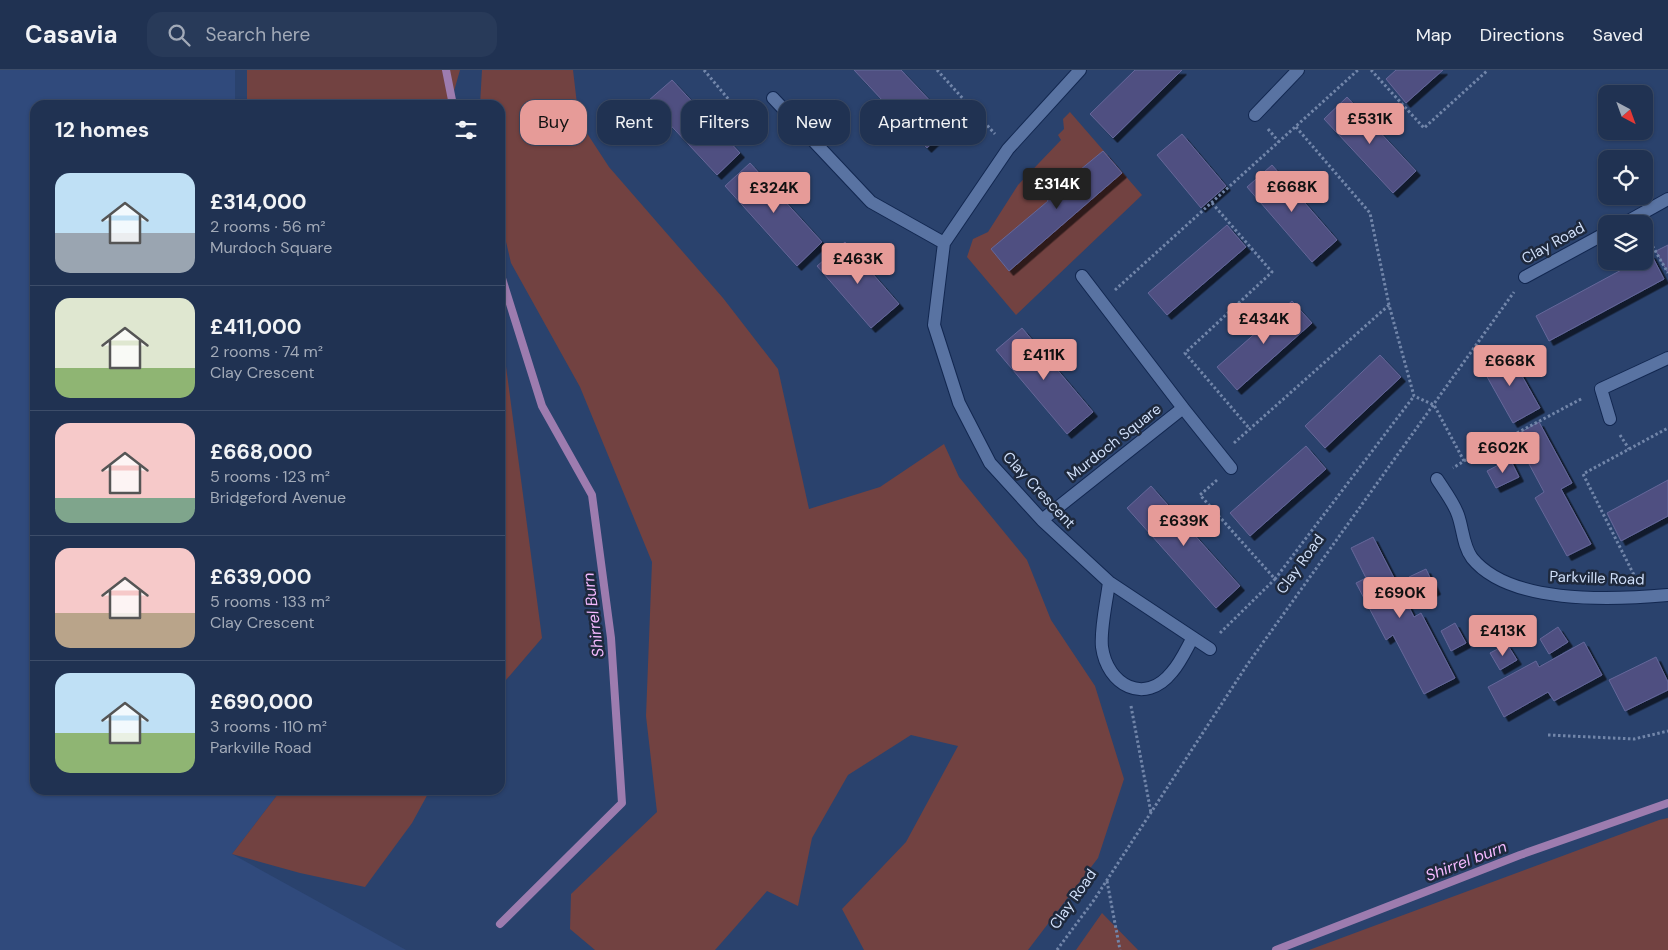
<!DOCTYPE html>
<html lang="en">
<head>
<meta charset="utf-8">
<style>
	body { margin:0; font-family:"DM Sans",sans-serif; background:#283a59; color:#f1f3f6; height:100vh; display:flex; flex-direction:column; font-size:19px; white-space:nowrap }
	* { box-sizing:border-box; margin:0 }
	p { font-size:16px; color:#a2aab8 }
	.icon { flex:none; width:28px; height:28px; fill:none; stroke:currentColor; stroke-width:2; stroke-linecap:round; stroke-linejoin:round }
	.map { position:relative; flex:1; overflow:hidden }
	.side { position:absolute; left:30px; top:30px; width:475px; height:695px; display:flex; flex-direction:column; background:#203252; border-radius:15px; box-shadow:0 1px 4px #0004,0 0 0 1px #3d4d69 }
	.side>* { flex:none }
	.hud { position:absolute; left:520px; top:30px; width:475px; height:45px; display:flex; gap:10px }
	.needle { width:32px; rotate:139deg }
	.controls { position:absolute; left:1598px; top:15px; display:grid; gap:10px }
	.controls a { display:grid; place-items:center; width:55px; height:55px; border-radius:10px; background:#203252; box-shadow:0 1px 4px #0004,0 0 0 1px #3d4d69; font-size:25px }
	.price { position:absolute; translate:-50% -42px; padding:0 11px; border-radius:5px; background:#e69b98; color:#111; font-size:16px; line-height:32px; filter:drop-shadow(0 1px 2px #0008) }
	.price::after { content:''; position:absolute; left:50%; top:30px; width:15px; height:11px; margin-left:-8px; background:inherit; clip-path:polygon(0 0,100% 0,50% 100%) }
	.price.on { background:#222; color:#fff }
	ul { padding:0; list-style:none }
	li { display:flex; align-items:center; gap:15px; height:125px; padding:0 25px }
	li+li { border-top:1px solid #3d4d69 }
	li span { display:grid; place-items:center; flex:none; width:140px; height:100px; border-radius:15px; color:#555 }
	li>.icon { margin-inline-start:auto }
	span .icon { width:60px; height:60px; fill:#fffc; stroke-width:1 }
	li b { font-size:21px }
	h2 { display:flex; justify-content:space-between; align-items:center; height:60px; padding:0 25px; font-size:21px }
	.tag { padding:0 18px; border-radius:15px; background:#203252; box-shadow:0 1px 4px #0004,0 0 0 1px #3d4d69; font-size:18px; line-height:45px }
	.tag.on { background:#e69b98; color:#111 }
	header { display:flex; align-items:center; gap:30px; box-sizing:border-box; height:70px; padding:0 25px; background:#203252; border-bottom:1px solid #3d4d69 }
	header strong { font-size:24px }
	nav { display:flex; gap:28px; margin-inline-start:auto; font-size:18px }
	.search { width:350px; height:45px; background:#283a59; display:flex; align-items:center; gap:12px; box-sizing:border-box; padding:0 18px; border-radius:15px; color:#a2aab8; font-size:19px }
	.map>svg:first-child { display:block }
	.built { fill:#304a7c }
	.green { fill:#724241 }
	.lines { fill:none; stroke-linecap:round; stroke-linejoin:round }
	.stream { stroke:#9d7caf; stroke-width:8 }
	.building { fill:#4f5081; stroke:#65679a; filter:url(#shadow) }
	.minor-casing { stroke:#122750; stroke-width:14 }
	.path { stroke:#7286aa; stroke-width:3; stroke-dasharray:2.5 2.5; stroke-linecap:butt }
	.minor { stroke:#5973a2; stroke-width:12 }
	.labels { text-anchor:middle; dominant-baseline:central; stroke-width:5; stroke-linejoin:round; paint-order:stroke }
	.street-label { font-size:15px; fill:#d0dff9; stroke:#1e293d }
	.water-label { font-size:16px; font-style:italic; fill:#f5baff; stroke:#1e293d }
</style>
</head>
<body>
<header>
<strong>Casavia</strong>
<div class="search"><svg class="icon" aria-label="search" viewBox="0 0 24 24"><circle cx="10" cy="10" r="6"/><path d="M15 15l6 6"/></svg>Search here</div>
<nav><a>Map</a><a>Directions</a><a>Saved</a></nav>
</header>
<div class="map">
<svg width="1668" height="880" viewBox="0 0 1668 880">
	<defs>
		<filter id="shadow"><feDropShadow dx="4.5" dy="4.5" stdDeviation="0" flood-color="#0009"/></filter>
	</defs>
	<rect width="100%" height="100%" fill="#2a426d"/>
	<path class="built" d="M0 0H235V35H35V720H281L232 784 406 880H0Z"/>
	<path class="green" d="M247 0H460L450 35H247Z
		M482 0H573L579 51 609 97 723 228 778 299 809 439 880 417 944 374 959 407 1027 490 1051 550 1095 616 1124 709 1098 788 1028 880H864L842 839 906 772 958 676 911 665 848 705 812 768 798 836 767 821 715 880H595L570 859 571 824 657 742 646 646 652 492 580 317 511 193 500 146V35H480Z
		M1070 42 1142 125 1016 245 967 187 973 169 988 162 1018 115 1061 70 1058 65 1064 59 1063 49Z
		M500 251 542 568 500 617Z
		M281 720H430L412 753 365 817 300 803 232 784Z
		M1668 748V880H1309L1659 750Z
		M1102 843 1138 880H1076Z"/>
	<g class="lines">
		<path class="stream" d="M446 0 453 35
			M500 202 542 336 592 425 611 568 622 733 500 854
			M1276 880 1520 785 1668 733"/>
	</g>
	<path class="building" d="M854 0H901L952 54 927 78Z
		M1135 0H1182L1113 68 1090 44Z
		M1396 0H1443L1406 33 1386 9Z
		M672 10 740 83 717 105 648 31Z
		M1347 27 1416 101 1393 123 1324 49Z
		M1182 64 1226 116 1201 138 1157 85Z
		M1103 81 1122 103 1009 201 991 179 1048 131 1046 128Z
		M750 93 822 172 797 196 725 116Z
		M1272 95 1337 170 1312 192 1247 117Z
		M1227 155 1246 177 1167 245 1148 223Z
		M845 172 899 234 871 258 817 196Z
		M1668 175V203L1656 181Z
		M1651 184 1664 209 1549 271 1536 246 1638 191H1644V188Z
		M1292 231 1312 253 1237 320 1217 297Z
		M1022 258 1093 342 1067 364 996 280Z
		M1508 281 1540 338 1513 353 1481 296Z
		M1380 285 1401 307 1325 378 1305 356Z
		M1539 352 1572 413 1561 419 1591 474 1567 486 1535 428 1544 422 1514 366Z
		M1306 376 1326 399 1250 466 1230 443Z
		M1510 389 1519 407 1496 418 1487 401Z
		M1668 410V446L1621 471 1607 443Z
		M1151 416 1240 516 1216 538 1127 438Z
		M1373 467 1414 547 1421 543 1455 608 1424 624 1393 565 1386 570 1356 513 1366 508 1351 478Z
		M1426 499 1436 520 1419 528 1409 507Z
		M1455 553 1466 573 1451 581 1441 561Z
		M1558 557 1568 572 1549 584 1540 569Z
		M1584 572 1602 605 1554 631 1548 622 1504 647 1488 617 1536 591 1539 597Z
		M1507 574 1517 590 1500 600 1490 583Z
		M1656 587 1668 612V620L1625 641 1609 610Z"/>
	<g class="lines">
		<g class="minor-casing">
			<path id="minor" d="M1080 0 1008 79 944 173 934 255 959 333 990 393 1042 450 1109 512 1210 579
				M773 28 871 132 944 173
				M1255 45 1298 0
				M1623 154 1668 129
				M1525 207 1606 163
				M1183 338 1231 398
				M1610 349 1601 319 1668 288
				M1437 409C1444 420 1454 433 1458 445 1463 459 1463 476 1472 488 1510 535 1613 530 1668 525
				M1042 450 1183 338 1082 206
				M1109 512C1107 530 1100 559 1102 577 1107 615 1145 636 1172 602 1180 593 1186 580 1192 569"/>
		</g>
		<path class="path" d="M704 0 735 37 756 32
			M937 0 995 64
			M1371 0 1424 58 1488 0
			M1296 57 1370 143 1389 235
			M1268 59 1279 72
			M1212 133 1272 202 1185 283 1249 358
			M1645 163 1668 203
			M1115 220 1358 0
			M1620 365 1629 379
			M1234 373 1389 235 1414 326 1434 335 1464 391 1453 398
			M1464 391 1583 328
			M1217 410 1200 425 1275 509 1414 326
			M1636 509 1583 404 1668 358
			M1220 563 1275 509
			M1131 636 1151 743
			M1548 665 1634 669 1668 661
			M1107 811 1120 880
			M1057 880 1094 830 1247 595 1514 222"/>
		<use href="#minor" class="minor"/>
	</g>
	<g class="labels">
		<g class="street-label">
			<text transform="translate(1553 173) rotate(-29)">Clay Road</text>
			<text transform="translate(1114 372) rotate(-38)">Murdoch Square</text>
			<text transform="translate(1039 420) rotate(47)">Clay Crescent</text>
			<text transform="translate(1300 494) rotate(-54)">Clay Road</text>
			<text transform="translate(1597 508) rotate(2)">Parkville Road</text>
			<text transform="translate(1073 829) rotate(-55)">Clay Road</text>
		</g>
		<g class="water-label">
			<text transform="translate(593 545) rotate(-97)">Shirrel Burn</text>
			<text transform="translate(1466 791) rotate(-21)">Shirrel burn</text>
		</g>
	</g>
</svg>
<div class="controls">
<a><svg class="needle" viewBox="-14 -14 28 28"><path d="M0-13l5 13h-10z" fill="#e53935"/><path d="M0 13l5-13h-10z" fill="#a2aab8"/></svg></a>
<a><svg class="icon" aria-label="locate" viewBox="0 0 24 24"><circle cx="12" cy="12" r="6"/><path d="M12 2v4M12 18v4M2 12h4M18 12h4"/></svg></a>
<a><svg class="icon" aria-label="layers" viewBox="0 0 24 24"><path d="M12 4l9 5-9 5-9-5zM3 14l9 5 9-5"/></svg></a>
</div>
<b class="price" style="left:1370px;top:75px">£531K</b>
<b class="price on" style="left:1057px;top:140px">£314K</b>
<b class="price" style="left:1292px;top:143px">£668K</b>
<b class="price" style="left:774px;top:144px">£324K</b>
<b class="price" style="left:858px;top:215px">£463K</b>
<b class="price" style="left:1264px;top:275px">£434K</b>
<b class="price" style="left:1044px;top:311px">£411K</b>
<b class="price" style="left:1510px;top:317px">£668K</b>
<b class="price" style="left:1503px;top:404px">£602K</b>
<b class="price" style="left:1184px;top:477px">£639K</b>
<b class="price" style="left:1400px;top:549px">£690K</b>
<b class="price" style="left:1503px;top:587px">£413K</b>
<div class="hud">
<a class="tag on">Buy</a>
<a class="tag">Rent</a>
<a class="tag">Filters</a>
<a class="tag">New</a>
<a class="tag">Apartment</a>
</div>
<section class="side">
<h2>12 homes<svg class="icon" aria-label="filters" viewBox="0 0 24 24"><path d="M4 7h16M4 17h16"/><circle cx="9" cy="7" r="2"/><circle cx="15" cy="17" r="2"/></svg></h2>
<ul>
<li><span style="background:linear-gradient(#bfe0f5 60%,#9aa5b1 0)"><svg class="icon" aria-label="home" viewBox="0 0 24 24"><path d="M3 11l9-7 9 7M6 9v11h12V9"/></svg></span><div><b>£314,000</b><p>2 rooms · 56 m²</p><p>Murdoch Square</p></div></li>
<li><span style="background:linear-gradient(#dfe7d0 70%,#8fb573 0)"><svg class="icon" aria-label="home" viewBox="0 0 24 24"><path d="M3 11l9-7 9 7M6 9v11h12V9"/></svg></span><div><b>£411,000</b><p>2 rooms · 74 m²</p><p>Clay Crescent</p></div></li>
<li><span style="background:linear-gradient(#f6c9c9 75%,#7fa58c 0)"><svg class="icon" aria-label="home" viewBox="0 0 24 24"><path d="M3 11l9-7 9 7M6 9v11h12V9"/></svg></span><div><b>£668,000</b><p>5 rooms · 123 m²</p><p>Bridgeford Avenue</p></div></li>
<li><span style="background:linear-gradient(#f6c9c9 65%,#b9a48a 0)"><svg class="icon" aria-label="home" viewBox="0 0 24 24"><path d="M3 11l9-7 9 7M6 9v11h12V9"/></svg></span><div><b>£639,000</b><p>5 rooms · 133 m²</p><p>Clay Crescent</p></div></li>
<li><span style="background:linear-gradient(#bfe0f5 60%,#8fb573 0)"><svg class="icon" aria-label="home" viewBox="0 0 24 24"><path d="M3 11l9-7 9 7M6 9v11h12V9"/></svg></span><div><b>£690,000</b><p>3 rooms · 110 m²</p><p>Parkville Road</p></div></li>
</ul>
</section>
</div>
</body>
</html>
